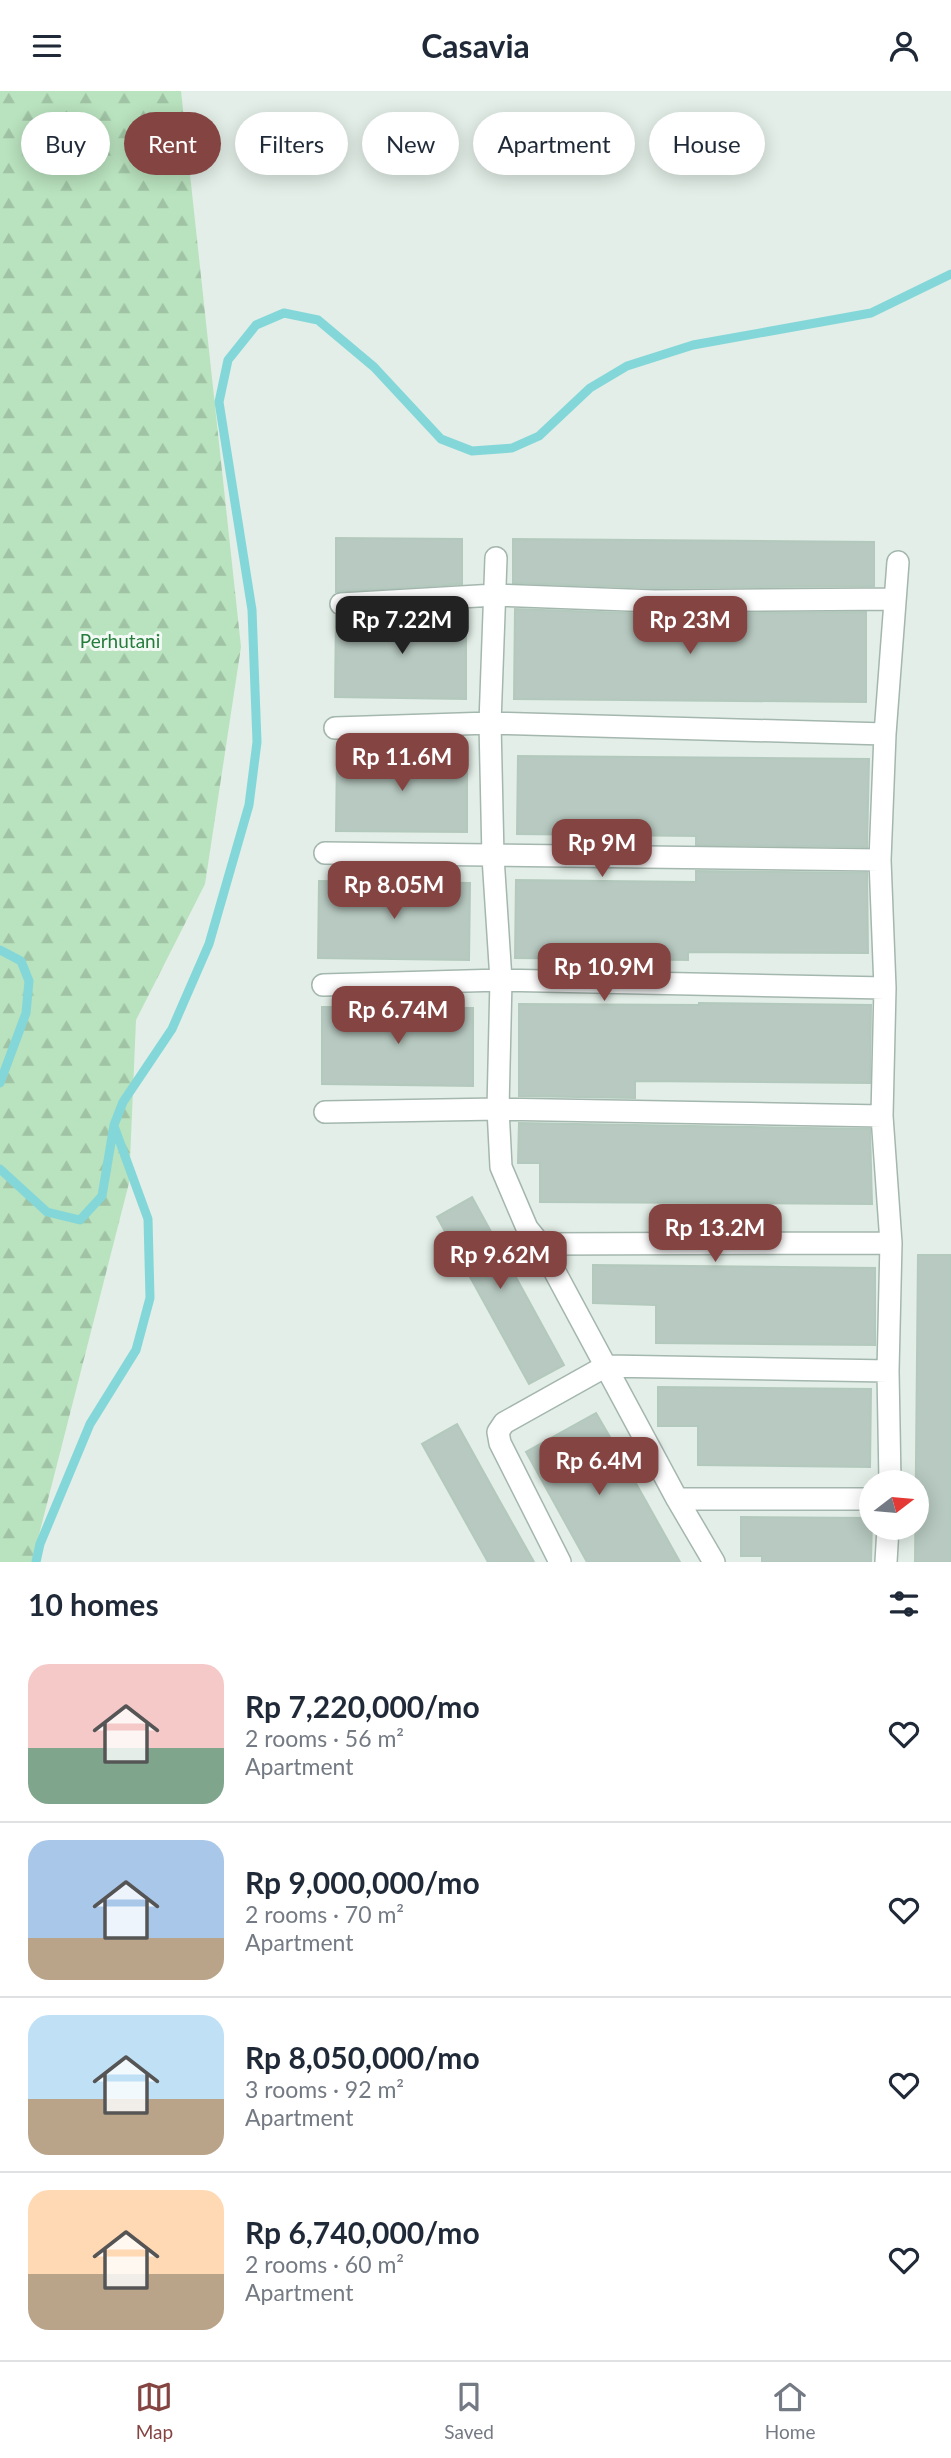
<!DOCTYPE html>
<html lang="en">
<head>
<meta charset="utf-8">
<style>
	body { margin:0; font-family:Lato,sans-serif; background:#f6f6f7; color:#1f2937; height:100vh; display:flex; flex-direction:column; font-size:26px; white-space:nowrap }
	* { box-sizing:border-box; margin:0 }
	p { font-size:23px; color:#747a83 }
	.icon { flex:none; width:38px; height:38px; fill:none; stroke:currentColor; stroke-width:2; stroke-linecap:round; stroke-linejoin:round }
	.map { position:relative; height:1471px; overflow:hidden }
	.sheet { display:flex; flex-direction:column; background:#fff; flex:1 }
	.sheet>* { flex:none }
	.banner { position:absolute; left:21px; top:21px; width:910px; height:63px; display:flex; gap:14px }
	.needle { width:46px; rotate:74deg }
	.buttons { position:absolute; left:859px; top:1379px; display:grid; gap:14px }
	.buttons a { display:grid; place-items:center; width:70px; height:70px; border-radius:50%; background:#fff; box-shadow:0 4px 18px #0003; font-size:35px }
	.price { position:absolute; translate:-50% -60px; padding:0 16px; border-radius:14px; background:#844442; color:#fff; font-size:23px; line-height:46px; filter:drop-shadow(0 2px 4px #0008) }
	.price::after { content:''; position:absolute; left:50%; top:42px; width:21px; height:16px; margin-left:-10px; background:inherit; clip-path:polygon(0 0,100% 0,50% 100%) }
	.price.on { background:#222; color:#fff }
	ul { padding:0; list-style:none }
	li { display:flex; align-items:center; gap:21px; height:175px; padding:0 28px }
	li+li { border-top:2px solid #e0e1e3 }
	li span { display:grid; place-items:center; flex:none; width:196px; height:140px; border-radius:21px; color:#555 }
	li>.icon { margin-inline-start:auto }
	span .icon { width:84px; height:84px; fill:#fffc; stroke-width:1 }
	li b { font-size:30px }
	h2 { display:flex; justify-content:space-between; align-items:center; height:84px; padding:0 28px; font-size:30px }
	.chip { padding:0 24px; border-radius:32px; background:#fff; box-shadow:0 4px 18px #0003; font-size:24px; line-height:63px }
	.chip.on { background:#844442; color:#fff }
	header { display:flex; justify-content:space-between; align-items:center; height:91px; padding:0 28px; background:#fff; font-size:32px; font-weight:700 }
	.tabs { display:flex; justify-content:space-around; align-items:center; height:98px; border-top:2px solid #e0e1e3; background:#fff; font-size:19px; color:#747a83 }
	.tabs a { display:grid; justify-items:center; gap:4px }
	.tabs .on { color:#844442 }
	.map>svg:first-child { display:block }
	.forest { fill:url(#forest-firs) }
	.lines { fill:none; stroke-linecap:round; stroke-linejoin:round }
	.stream { stroke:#84d7d9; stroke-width:9 }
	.building { fill:#b7c9c0; stroke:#b4c9bd; stroke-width:2 }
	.minor-casing { stroke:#a4b7ae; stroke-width:24 }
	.minor { stroke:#fff; stroke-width:21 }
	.labels { text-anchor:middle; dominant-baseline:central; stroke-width:6; stroke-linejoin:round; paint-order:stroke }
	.park-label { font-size:19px; fill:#257d3c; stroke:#f3faf6 }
</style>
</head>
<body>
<header><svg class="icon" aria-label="menu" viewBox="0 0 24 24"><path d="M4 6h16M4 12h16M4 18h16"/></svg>Casavia<svg class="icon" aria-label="person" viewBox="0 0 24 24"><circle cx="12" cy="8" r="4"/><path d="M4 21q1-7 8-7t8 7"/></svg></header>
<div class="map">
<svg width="951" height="1471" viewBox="0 0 951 1471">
	<defs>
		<pattern id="forest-firs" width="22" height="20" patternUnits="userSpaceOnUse" patternTransform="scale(1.75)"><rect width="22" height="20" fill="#b9e2be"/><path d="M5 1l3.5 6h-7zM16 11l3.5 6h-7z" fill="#9fc3a4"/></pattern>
	</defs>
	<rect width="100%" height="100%" fill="#e2eee7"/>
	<path class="forest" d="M0 0H181L241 556 205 793 136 929 129 1092 32 1471H0Z"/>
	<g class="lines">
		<path class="stream" d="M0 859 21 870 29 890 26 922 0 992
			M0 1078 47 1121 80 1129 102 1105 114 1034 123 1011 172 938 209 853 249 714 257 651 252 519 219 311 228 269 256 234 284 222 318 229 374 276 441 348 472 360 512 357 539 345 590 297 627 275 693 254 871 222 951 183
			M36 1471 40 1453 90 1333 136 1259 150 1207 148 1128 114 1035"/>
	</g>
	<path class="building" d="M336 447 462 448V493L336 501Z
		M513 448 874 451V495L655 497 513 492Z
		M515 518 655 523 866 521V611L514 608Z
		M462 519V530H466V608L335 606 336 525Z
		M337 662 467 664V741L336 740Z
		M518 665 869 668 867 756 696 754V745L517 743Z
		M696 780 867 782 868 862 688 861V869L515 867 516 789 696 791Z
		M319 790 470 792 469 869 318 867Z
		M699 912 871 914 870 992 635 990V1007L519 1005V913L699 914Z
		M322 916 473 917V995L322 993Z
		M519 1032 870 1038 872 1113 540 1111V1072H518Z
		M472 1106 564 1274 529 1293 437 1126Z
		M918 1164H951V1471H915Z
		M593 1174 875 1177V1254L656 1252V1214L593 1212Z
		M658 1296 871 1298 870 1376 698 1374V1335H658Z
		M596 1322 610 1346 680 1471H587L526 1361Z
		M457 1333 498 1407 534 1471H488L422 1353Z
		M741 1426 872 1427 871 1471H762V1465H741Z"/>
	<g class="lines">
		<g class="minor-casing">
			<path id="minor" d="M496 467 490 632 493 766 501 889 498 1018 501 1076 527 1137 540 1153 677 1408 714 1471
				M341 513 495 504 655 510 895 508
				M335 637 490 632 885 643
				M325 762 880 769
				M323 894 501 889 885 897
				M325 1021 498 1018 882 1025
				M540 1153 891 1152
				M890 1391 888 1280 891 1152 882 1025 885 897 880 769 885 643 898 471
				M677 1408H872
				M560 1471 500 1352 498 1341 504 1332 606 1275 888 1280
				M886 1471 888 1437"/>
		</g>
		<use href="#minor" class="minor"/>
	</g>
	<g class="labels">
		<g class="park-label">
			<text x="120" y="549">Perhutani</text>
		</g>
	</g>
</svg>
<div class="buttons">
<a><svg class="needle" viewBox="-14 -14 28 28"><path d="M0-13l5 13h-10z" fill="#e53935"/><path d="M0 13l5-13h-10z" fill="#747a83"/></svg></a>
</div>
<b class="price on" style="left:402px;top:565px">Rp 7.22M</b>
<b class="price" style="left:690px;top:565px">Rp 23M</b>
<b class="price" style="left:402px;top:702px">Rp 11.6M</b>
<b class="price" style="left:602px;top:788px">Rp 9M</b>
<b class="price" style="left:394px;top:830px">Rp 8.05M</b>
<b class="price" style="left:604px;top:912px">Rp 10.9M</b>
<b class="price" style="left:398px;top:955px">Rp 6.74M</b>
<b class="price" style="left:715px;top:1173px">Rp 13.2M</b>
<b class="price" style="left:500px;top:1200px">Rp 9.62M</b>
<b class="price" style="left:599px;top:1406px">Rp 6.4M</b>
<div class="banner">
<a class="chip">Buy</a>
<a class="chip on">Rent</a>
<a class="chip">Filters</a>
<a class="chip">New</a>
<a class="chip">Apartment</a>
<a class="chip">House</a>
</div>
</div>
<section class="sheet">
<h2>10 homes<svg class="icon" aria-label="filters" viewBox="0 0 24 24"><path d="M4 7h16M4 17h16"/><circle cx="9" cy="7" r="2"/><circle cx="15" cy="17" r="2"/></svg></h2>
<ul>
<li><span style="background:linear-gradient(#f6c9c9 60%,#7fa58c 0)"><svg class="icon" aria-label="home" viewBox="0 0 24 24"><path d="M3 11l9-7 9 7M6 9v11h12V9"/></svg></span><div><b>Rp 7,220,000/mo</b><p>2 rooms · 56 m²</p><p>Apartment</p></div><svg class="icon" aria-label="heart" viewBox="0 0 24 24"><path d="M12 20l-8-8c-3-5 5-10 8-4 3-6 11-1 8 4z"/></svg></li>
<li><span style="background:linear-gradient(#a9c7e8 70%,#b9a48a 0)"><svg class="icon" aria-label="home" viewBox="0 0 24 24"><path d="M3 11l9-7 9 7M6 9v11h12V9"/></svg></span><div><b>Rp 9,000,000/mo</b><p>2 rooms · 70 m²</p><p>Apartment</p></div><svg class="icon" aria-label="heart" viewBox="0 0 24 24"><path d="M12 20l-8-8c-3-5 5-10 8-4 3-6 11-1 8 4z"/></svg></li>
<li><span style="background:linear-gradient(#bfe0f5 60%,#b9a48a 0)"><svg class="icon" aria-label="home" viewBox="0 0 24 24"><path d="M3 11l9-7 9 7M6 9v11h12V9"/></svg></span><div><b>Rp 8,050,000/mo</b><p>3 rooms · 92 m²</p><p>Apartment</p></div><svg class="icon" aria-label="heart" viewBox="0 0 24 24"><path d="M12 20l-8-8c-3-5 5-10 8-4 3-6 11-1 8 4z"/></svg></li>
<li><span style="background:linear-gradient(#ffd9b3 60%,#b9a48a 0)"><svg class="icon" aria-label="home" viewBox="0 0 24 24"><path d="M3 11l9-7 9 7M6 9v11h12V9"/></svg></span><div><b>Rp 6,740,000/mo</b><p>2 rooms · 60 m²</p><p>Apartment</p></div><svg class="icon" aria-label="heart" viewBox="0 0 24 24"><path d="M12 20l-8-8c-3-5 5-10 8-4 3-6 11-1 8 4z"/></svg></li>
</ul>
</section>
<nav class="tabs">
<a class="on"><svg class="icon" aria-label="map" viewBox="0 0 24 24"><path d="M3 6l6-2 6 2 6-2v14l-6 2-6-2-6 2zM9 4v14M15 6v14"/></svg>Map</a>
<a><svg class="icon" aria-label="saved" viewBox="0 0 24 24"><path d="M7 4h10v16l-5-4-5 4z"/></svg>Saved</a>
<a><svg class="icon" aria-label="home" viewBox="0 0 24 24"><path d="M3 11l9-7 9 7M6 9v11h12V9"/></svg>Home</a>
</nav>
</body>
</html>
